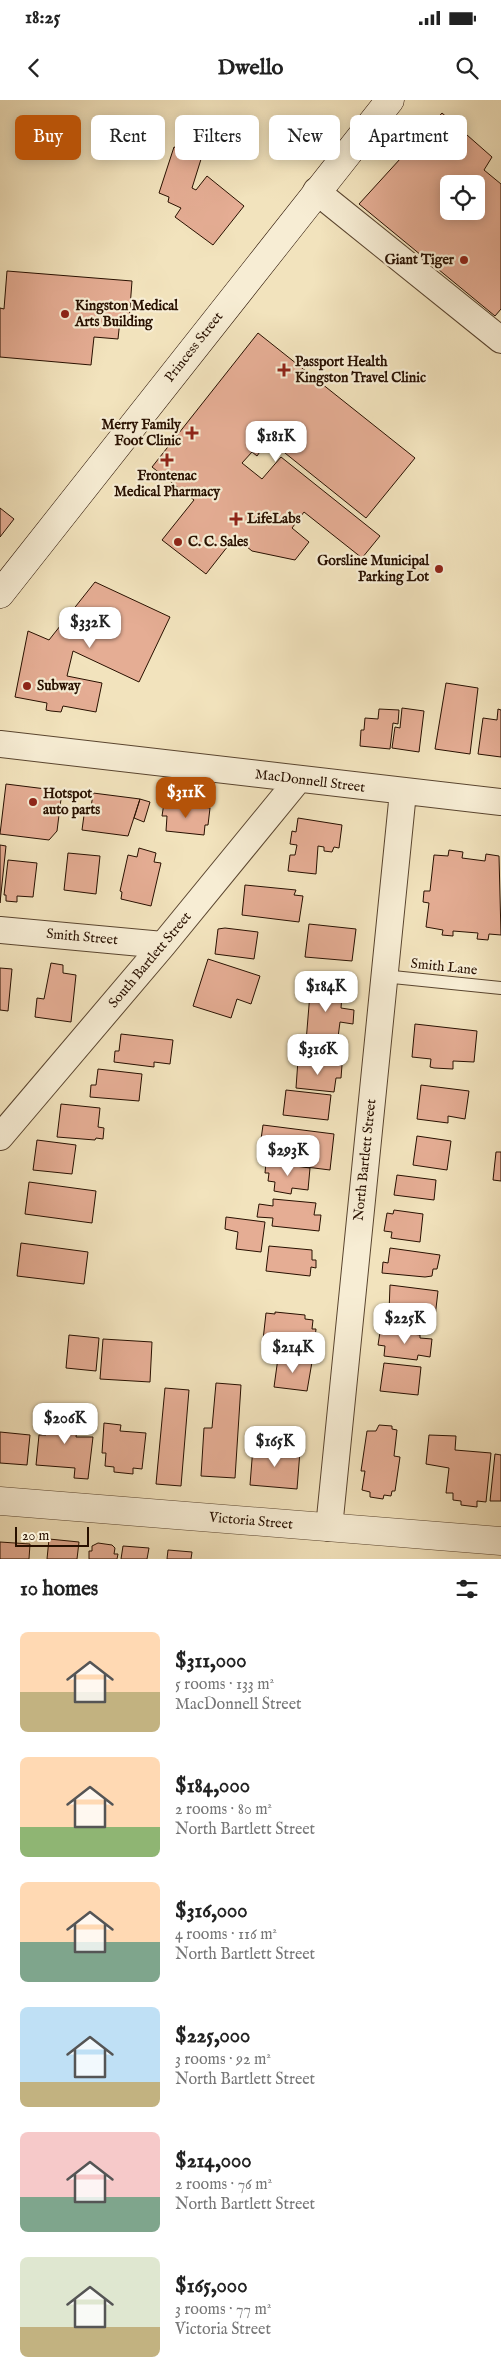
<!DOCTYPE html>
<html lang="en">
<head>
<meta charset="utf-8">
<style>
	body { margin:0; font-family:"IM FELL English",serif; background:#f2f2f2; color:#222; height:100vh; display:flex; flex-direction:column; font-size:19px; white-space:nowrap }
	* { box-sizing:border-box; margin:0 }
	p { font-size:16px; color:#767676 }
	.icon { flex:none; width:28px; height:28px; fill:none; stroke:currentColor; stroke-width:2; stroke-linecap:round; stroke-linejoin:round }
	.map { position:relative; height:1459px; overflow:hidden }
	.panel { display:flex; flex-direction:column; background:#fff; flex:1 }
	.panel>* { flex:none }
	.hud { position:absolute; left:15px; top:15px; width:471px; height:45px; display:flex; gap:10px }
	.tools { position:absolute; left:440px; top:75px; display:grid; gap:10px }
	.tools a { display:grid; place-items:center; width:45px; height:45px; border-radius:8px; background:#fff; box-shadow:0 2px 12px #0003; font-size:25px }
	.scale { position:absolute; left:15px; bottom:12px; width:74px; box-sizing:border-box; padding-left:5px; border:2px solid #281000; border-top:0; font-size:14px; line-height:18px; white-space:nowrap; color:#281000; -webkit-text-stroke:4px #f7edd4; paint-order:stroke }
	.price { position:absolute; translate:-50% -42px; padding:0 11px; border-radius:10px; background:#fff; color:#222; font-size:16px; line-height:32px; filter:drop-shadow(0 1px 2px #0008) }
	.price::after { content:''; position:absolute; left:50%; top:30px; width:15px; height:11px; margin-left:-8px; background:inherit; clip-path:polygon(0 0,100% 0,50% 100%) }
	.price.active { background:#b45309; color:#fff }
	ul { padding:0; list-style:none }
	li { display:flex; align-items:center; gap:15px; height:125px; padding:0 20px }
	li span { display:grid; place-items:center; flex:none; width:140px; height:100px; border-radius:8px; color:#555 }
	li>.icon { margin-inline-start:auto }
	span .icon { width:60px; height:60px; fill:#fffc; stroke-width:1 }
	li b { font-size:21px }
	h2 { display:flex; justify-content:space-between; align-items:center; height:60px; padding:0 20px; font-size:21px }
	.tag { padding:0 18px; border-radius:8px; background:#fff; box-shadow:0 2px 12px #0003; font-size:18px; line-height:45px }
	.tag.active { background:#b45309; color:#fff }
	.status { display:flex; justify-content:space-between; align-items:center; height:35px; padding:0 25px; background:#fff; direction:ltr }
	.status svg { height:14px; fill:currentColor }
	header { display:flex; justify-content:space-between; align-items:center; height:65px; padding:0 20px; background:#fff; font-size:22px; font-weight:800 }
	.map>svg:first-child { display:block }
	.building { fill:#e5ad94; stroke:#281000; fill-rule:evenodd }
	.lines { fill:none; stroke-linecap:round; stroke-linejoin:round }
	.service-casing { stroke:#5a452f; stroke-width:14 }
	.minor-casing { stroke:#5a452f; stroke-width:28 }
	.tertiary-casing { stroke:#5a452f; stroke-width:29 }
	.secondary-casing { stroke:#281000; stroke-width:29 }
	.service { stroke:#f7edd4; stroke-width:12 }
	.minor { stroke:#f7edd4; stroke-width:26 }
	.tertiary { stroke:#f7edd4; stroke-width:28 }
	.secondary { stroke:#f7edd4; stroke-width:28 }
	.poi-dot { fill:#8f2418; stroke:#f7edd4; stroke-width:2 }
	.labels { text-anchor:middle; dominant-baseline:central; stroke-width:4.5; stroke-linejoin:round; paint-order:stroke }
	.poi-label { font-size:14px; font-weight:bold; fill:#281000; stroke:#f7edd4; text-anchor:start }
	.street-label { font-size:14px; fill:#281000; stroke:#f7edd4 }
</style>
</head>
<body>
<div class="status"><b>18:25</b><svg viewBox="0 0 49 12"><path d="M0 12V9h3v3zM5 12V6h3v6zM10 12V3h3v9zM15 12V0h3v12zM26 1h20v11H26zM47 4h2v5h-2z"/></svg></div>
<header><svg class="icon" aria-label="back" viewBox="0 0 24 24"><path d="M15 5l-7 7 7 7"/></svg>Dwello<svg class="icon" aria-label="search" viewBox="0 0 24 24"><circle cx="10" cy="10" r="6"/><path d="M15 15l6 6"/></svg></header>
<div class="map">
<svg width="501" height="1459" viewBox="0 0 501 1459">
	<rect width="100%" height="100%" fill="#f2e3bd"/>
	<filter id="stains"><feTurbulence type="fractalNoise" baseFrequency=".004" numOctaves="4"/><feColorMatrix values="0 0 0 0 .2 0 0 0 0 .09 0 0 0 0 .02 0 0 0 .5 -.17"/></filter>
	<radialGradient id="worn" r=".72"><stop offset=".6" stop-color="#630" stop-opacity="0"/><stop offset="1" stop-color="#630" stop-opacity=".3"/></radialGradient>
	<path class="building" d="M442 13 492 57 484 70 501 84V209L495 216 359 104ZM449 84H476V111H449Z
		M174 47 202 56 192 88 196 90 207 76 244 106 213 145 175 117 181 108 168 102 169 97 159 93Z
		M7 171 132 181 129 221 120 220 118 239 94 237 91 265 0 257V208L4 209Z
		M258 233 415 358 366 418 265 337 258 346 262 349 257 356 252 352 242 363 262 379 281 357 380 436 362 458 304 412 292 428 309 442 295 460 252 451 235 437 206 474 162 440 194 400 152 367Z
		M0 408 14 419 0 437Z
		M95 482 170 517 139 582 73 551 67 576 102 583 96 612 63 606 61 612 51 611 46 610 47 603 15 597 28 531 49 540Z
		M446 583 478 588 470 654 435 649Z
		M402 608 424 611 419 652 392 648 395 627 400 628Z
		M379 609 399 610 398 624 393 623 390 649 360 646 361 630H364L365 618 378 619Z
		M498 609 501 610V657L478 654 483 618 497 620Z
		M6 684 62 691 57 731 49 740 0 734Z
		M93 693 140 699 128 736 82 730 85 708H91Z
		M140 699 150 702 144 722 134 718Z
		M164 703 210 708 208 725H205L204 735 166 731 167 716H162Z
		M298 718 342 725 339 748 334 747 332 752 324 751V747L318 746 316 774 288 771 290 755H295L297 745 290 744 292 731 296 732Z
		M0 745 6 746 0 803Z
		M139 748 156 753 154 762 161 763 151 806 121 799 122 792 120 791 128 755 137 757Z
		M449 750 463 752 462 758 485 761 486 754 499 756 501 835 489 834 488 840 477 839 478 833 453 831V836L442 835 443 830 426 827 429 803 423 802 424 791H430L434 755 448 756Z
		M68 753 100 756 96 794 64 790Z
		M8 760 37 763 33 797 17 796V802L6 801V795H4Z
		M245 785 296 790 294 795 303 796 299 822 242 815Z
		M309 824 356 829 352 861 305 857Z
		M225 828 258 832 254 859 215 854 218 829Z
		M208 859 260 876 251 904 237 899 231 918 193 906Z
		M51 863 63 865V873L76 875 71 922 35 917 37 898 44 899Z
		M0 868 12 869 8 911 0 910Z
		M311 881 343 884 341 908 354 910 353 924 340 922 337 945 306 942Z
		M415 924 477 931 474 962 453 961V969L434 968 430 967 431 959 412 957Z
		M121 934 173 940 170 964 154 962V967L114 962 115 951H119Z
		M298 960 342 965 341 978H336L334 992 296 988Z
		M98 969 142 974 139 1001 90 997 91 985H96Z
		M421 985 469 991 465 1019 448 1016V1023L417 1019Z
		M286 990 331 995 328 1020 283 1015Z
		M61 1004 100 1008 98 1027 104 1028 103 1039 96 1038 95 1040 57 1037Z
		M263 1025 334 1034 330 1070 258 1061Z
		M417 1036 451 1041 447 1070 413 1065Z
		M37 1040 76 1045 72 1074 33 1070Z
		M496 1052H501V1081L493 1080Z
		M266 1062 310 1068 308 1090 292 1088 291 1094 274 1091 275 1082 268 1081 269 1073H265Z
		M397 1075 436 1080 434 1100 394 1095Z
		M29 1082 96 1091 92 1123 25 1114Z
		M273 1099 316 1103 314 1115H321L319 1131 272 1126 273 1118 257 1117 259 1104 273 1106Z
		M394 1110 423 1114 420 1142 391 1138 392 1132 384 1131 387 1113 393 1114Z
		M226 1117 265 1122 261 1152 236 1149 238 1132 225 1129Z
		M21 1143 88 1152 84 1184 17 1176Z
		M269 1146 312 1150V1160H316V1168L311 1167 310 1176 266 1171Z
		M390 1148 440 1155 437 1169H433L432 1176 425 1177 382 1173 383 1162 388 1163Z
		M390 1185 438 1191 435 1217 389 1212Z
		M275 1212 305 1215V1219L313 1220 312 1229H316L315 1238 311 1237 310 1247H302V1249L271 1245 272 1241 263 1240 266 1213 275 1214Z
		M388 1231 420 1235V1238L432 1239 430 1257 418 1255 417 1260 384 1256 385 1246 378 1245 380 1232Z
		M69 1235 99 1238 96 1271 66 1268Z
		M103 1239 152 1242 150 1282 100 1279Z
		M278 1258 312 1262 307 1291 274 1287Z
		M384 1263 421 1267 418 1295 380 1291Z
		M216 1283 241 1285 235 1378 201 1376 204 1328H212Z
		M165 1288 189 1290 181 1386 156 1384Z
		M49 1311 79 1313 76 1337H93L88 1379 74 1378 75 1368 36 1365 39 1335H46Z
		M104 1323 121 1325 120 1331 146 1333 142 1369 133 1368V1374L114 1372V1367L105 1366 106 1353H102Z
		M379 1325 392 1326V1329L397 1330 394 1356 400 1357 395 1391H392L391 1396 384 1395 383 1399 370 1397V1392L362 1390 365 1371H361L367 1331H376Z
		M0 1332 30 1335 27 1365 0 1363Z
		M429 1335 456 1336 455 1350 491 1353 486 1402 477 1401V1407L461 1405V1401L453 1400V1393H446L449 1368 426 1364Z
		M253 1347 300 1351 297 1389 250 1385Z
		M495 1354 501 1355V1401H490Z
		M49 1439 79 1442 77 1459H47Z
		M0 1442 30 1444 29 1459H0Z
		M98 1443 112 1445 115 1448 114 1454H118L117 1459H89V1451H92V1446Z
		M123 1446 149 1448 147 1459H121Z
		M168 1450 192 1452 191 1459H167Z"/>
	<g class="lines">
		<g class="service-casing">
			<path id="service" d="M383 876 501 888"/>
		</g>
		<g class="minor-casing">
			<path id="minor" d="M316 91 501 240
				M0 644 501 702
				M0 830 163 845
				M0 1037 163 845 298 680
				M329 1428 403 692"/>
		</g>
		<g class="tertiary-casing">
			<path id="tertiary" d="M0 1401 501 1441"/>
		</g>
		<g class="secondary-casing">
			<path id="secondary" d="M0 494 390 0"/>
		</g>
		<use href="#service" class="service"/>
		<use href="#minor" class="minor"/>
		<use href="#tertiary" class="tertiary"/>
		<use href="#secondary" class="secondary"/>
	</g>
	<g class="poi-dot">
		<circle cx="464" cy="160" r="5"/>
		<circle cx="65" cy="214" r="5"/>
		<path d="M281.5 262.5h5v5h5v5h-5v5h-5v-5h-5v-5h5z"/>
		<path d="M189.5 325.5h5v5h5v5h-5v5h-5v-5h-5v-5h5z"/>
		<path d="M164.5 352.5h5v5h5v5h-5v5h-5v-5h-5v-5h5z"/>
		<path d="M233.5 411.5h5v5h5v5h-5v5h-5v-5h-5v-5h5z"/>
		<circle cx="178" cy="442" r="5"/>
		<circle cx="439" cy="469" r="5"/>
		<circle cx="27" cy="586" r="5"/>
		<circle cx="33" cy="702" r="5"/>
	</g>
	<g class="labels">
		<g class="poi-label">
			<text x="454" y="160" text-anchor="end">Giant Tiger</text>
			<text x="75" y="206">Kingston Medical<tspan x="75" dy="16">Arts Building</tspan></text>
			<text x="295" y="262">Passport Health<tspan x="295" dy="16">Kingston Travel Clinic</tspan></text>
			<text x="181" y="325" text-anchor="end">Merry Family<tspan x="181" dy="16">Foot Clinic</tspan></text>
			<text x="167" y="376" text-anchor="middle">Frontenac<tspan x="167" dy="16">Medical Pharmacy</tspan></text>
			<text x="247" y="419">LifeLabs</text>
			<text x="188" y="442">C. C. Sales</text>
			<text x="429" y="461" text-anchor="end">Gorsline Municipal<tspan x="429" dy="16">Parking Lot</tspan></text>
			<text x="37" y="586">Subway</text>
			<text x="43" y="694">Hotspot<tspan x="43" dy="16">auto parts</tspan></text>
		</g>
		<g class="street-label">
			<text transform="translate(194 247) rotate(-52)">Princess Street</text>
			<text transform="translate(310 681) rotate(7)">MacDonnell Street</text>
			<text transform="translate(82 837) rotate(5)">Smith Street</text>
			<text transform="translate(150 860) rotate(-50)">South Bartlett Street</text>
			<text transform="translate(444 867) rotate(6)">Smith Lane</text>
			<text transform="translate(365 1060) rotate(-84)">North Bartlett Street</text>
			<text transform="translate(251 1421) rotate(5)">Victoria Street</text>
		</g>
	</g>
	<rect width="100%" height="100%" filter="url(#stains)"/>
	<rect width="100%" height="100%" fill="url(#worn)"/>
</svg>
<div class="tools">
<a><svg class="icon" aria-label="locate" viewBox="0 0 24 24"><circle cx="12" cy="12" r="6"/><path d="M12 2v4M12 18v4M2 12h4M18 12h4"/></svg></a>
</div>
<div class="scale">20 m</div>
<b class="price" style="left:276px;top:363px">$181K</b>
<b class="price" style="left:90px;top:549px">$332K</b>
<b class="price active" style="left:186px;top:719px">$311K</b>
<b class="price" style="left:326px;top:913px">$184K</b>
<b class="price" style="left:318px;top:976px">$316K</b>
<b class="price" style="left:288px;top:1077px">$293K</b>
<b class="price" style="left:405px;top:1245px">$225K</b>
<b class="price" style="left:293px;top:1274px">$214K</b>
<b class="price" style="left:65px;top:1345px">$206K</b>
<b class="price" style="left:275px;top:1368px">$165K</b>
<div class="hud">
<a class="tag active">Buy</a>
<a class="tag">Rent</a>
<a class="tag">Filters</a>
<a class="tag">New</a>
<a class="tag">Apartment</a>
</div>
</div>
<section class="panel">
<h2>10 homes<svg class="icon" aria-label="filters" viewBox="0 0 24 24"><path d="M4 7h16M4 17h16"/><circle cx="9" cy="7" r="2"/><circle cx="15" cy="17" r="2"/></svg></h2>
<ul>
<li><span style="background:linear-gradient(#ffd9b3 60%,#c2b280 0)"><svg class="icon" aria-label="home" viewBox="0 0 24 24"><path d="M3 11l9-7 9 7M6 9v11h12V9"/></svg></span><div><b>$311,000</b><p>5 rooms · 133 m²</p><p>MacDonnell Street</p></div></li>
<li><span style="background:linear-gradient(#ffd9b3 70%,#8fb573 0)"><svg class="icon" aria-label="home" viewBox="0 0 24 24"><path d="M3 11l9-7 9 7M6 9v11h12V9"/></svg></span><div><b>$184,000</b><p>2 rooms · 80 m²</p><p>North Bartlett Street</p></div></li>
<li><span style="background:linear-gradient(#ffd9b3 60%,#7fa58c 0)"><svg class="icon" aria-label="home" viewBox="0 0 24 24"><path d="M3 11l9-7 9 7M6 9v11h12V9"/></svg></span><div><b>$316,000</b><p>4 rooms · 116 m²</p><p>North Bartlett Street</p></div></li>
<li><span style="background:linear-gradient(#bfe0f5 75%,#c2b280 0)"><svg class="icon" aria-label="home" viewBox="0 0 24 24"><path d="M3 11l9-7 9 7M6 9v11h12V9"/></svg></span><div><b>$225,000</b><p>3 rooms · 92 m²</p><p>North Bartlett Street</p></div></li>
<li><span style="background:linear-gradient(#f6c9c9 65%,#7fa58c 0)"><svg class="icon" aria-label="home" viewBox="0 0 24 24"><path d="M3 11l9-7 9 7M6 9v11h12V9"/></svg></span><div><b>$214,000</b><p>2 rooms · 76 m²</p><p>North Bartlett Street</p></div></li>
<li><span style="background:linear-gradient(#dfe7d0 70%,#c2b280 0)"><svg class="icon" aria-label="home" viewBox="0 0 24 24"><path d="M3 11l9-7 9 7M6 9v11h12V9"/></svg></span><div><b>$165,000</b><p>3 rooms · 77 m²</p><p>Victoria Street</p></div></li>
</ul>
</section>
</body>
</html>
